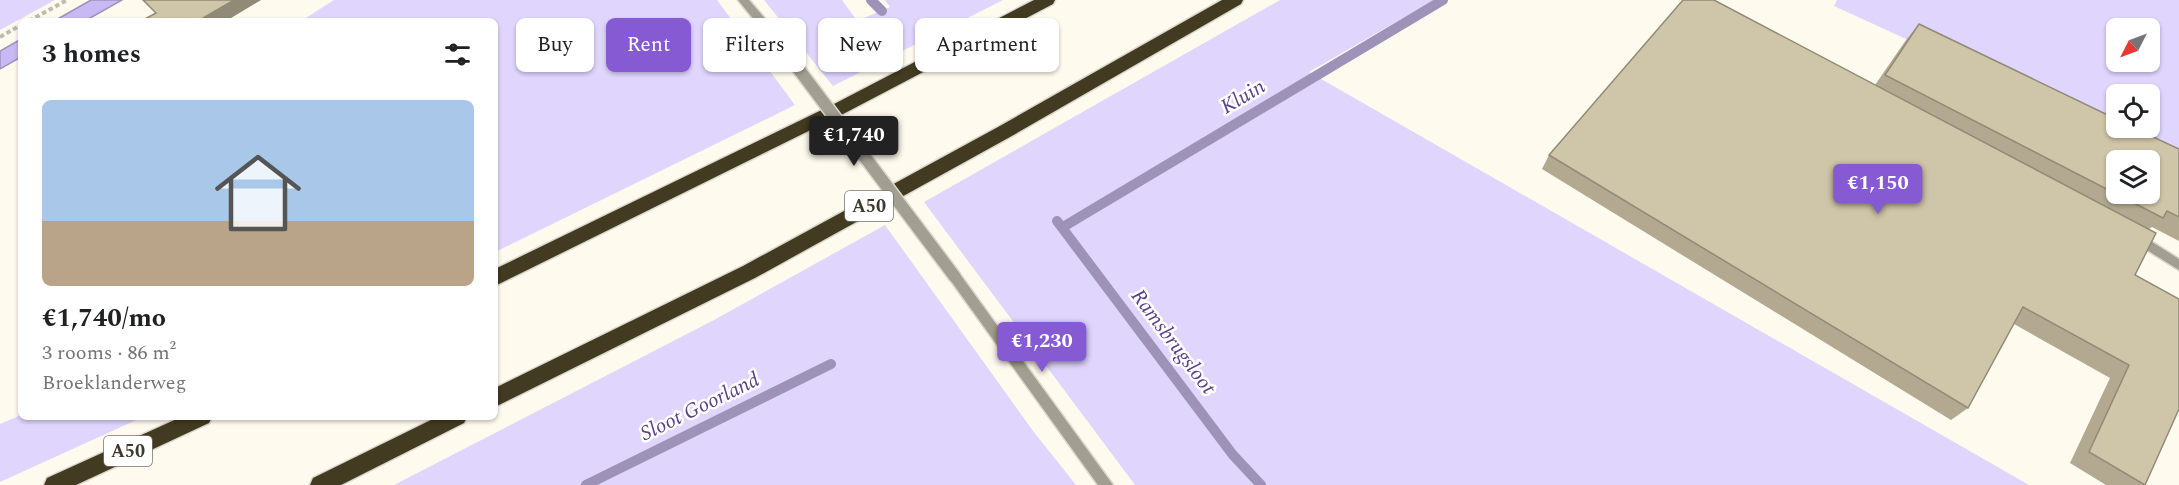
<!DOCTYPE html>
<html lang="en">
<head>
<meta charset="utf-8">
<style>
	body { margin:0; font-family:Spectral,serif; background:#f2f2f2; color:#202124; height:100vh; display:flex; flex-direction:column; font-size:22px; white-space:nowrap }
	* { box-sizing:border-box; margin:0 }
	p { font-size:20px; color:#757577 }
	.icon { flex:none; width:33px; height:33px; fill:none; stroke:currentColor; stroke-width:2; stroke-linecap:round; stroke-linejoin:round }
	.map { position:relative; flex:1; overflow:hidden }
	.panel { position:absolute; left:18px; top:18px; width:480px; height:402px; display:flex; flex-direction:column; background:#fff; border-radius:9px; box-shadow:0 2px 4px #0004 }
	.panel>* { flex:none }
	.banner { position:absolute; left:516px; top:18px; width:570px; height:54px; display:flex; gap:12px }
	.needle { width:39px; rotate:228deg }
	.tools { position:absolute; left:2106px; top:18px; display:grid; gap:12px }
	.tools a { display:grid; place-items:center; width:54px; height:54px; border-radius:9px; background:#fff; box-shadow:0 2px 4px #0004; font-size:30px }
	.price { position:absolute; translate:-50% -51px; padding:0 14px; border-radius:6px; background:#855ad3; color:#fff; font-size:20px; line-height:39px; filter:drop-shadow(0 2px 3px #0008) }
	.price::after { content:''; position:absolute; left:50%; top:36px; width:18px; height:14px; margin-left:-9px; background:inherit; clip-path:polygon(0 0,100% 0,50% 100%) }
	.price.active { background:#222; color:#fff }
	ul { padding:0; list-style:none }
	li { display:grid; align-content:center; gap:12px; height:318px; padding:0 24px }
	li span { display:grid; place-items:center; height:186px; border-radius:9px; color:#555 }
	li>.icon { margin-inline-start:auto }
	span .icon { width:108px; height:108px; fill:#fffc; stroke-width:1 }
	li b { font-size:26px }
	h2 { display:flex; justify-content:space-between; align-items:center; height:72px; padding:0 24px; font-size:26px }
	.tag { padding:0 21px; border-radius:9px; background:#fff; box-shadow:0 2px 4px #0004; font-size:21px; line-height:54px }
	.tag.active { background:#855ad3; color:#fff }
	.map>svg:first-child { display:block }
	.green { fill:#dfd5fd; fill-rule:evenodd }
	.water { fill:#c8b8f4; stroke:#9e92b8; stroke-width:1.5 }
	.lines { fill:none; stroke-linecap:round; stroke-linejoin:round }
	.stream { stroke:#9e92b8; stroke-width:10 }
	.lane-casing { stroke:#dbd7cb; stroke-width:3 }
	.street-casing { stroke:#dbd7cb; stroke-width:3 }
	.highway-casing { stroke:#dbd7cb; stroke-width:3 }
	.path { stroke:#bfbbaf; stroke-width:4; stroke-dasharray:4.5 3; stroke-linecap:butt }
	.lane { fill:#a29e91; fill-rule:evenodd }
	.street { fill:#a29e91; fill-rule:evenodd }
	.highway { fill:#423a21; fill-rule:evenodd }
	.street-bridge-casing { stroke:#dbd7cb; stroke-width:15; stroke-linecap:butt }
	.street-bridge { stroke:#a29e91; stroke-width:12 }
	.wall { fill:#b2a990 }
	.shaded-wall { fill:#918a76 }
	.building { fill:#cfc5a8; stroke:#918a76; stroke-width:1.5; fill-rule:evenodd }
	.labels { text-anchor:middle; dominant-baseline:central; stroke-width:5; stroke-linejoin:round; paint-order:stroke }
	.shield { fill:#fff; stroke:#77746c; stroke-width:1.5 }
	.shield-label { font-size:18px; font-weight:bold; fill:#3d392d }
	.water-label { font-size:21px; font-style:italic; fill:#5a4289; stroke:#fff }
</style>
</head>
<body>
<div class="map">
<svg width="2179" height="485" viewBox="0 0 2179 485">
	<rect width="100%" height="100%" fill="#fefaee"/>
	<path class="green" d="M0 0H55L0 30Z
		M334 0H717L795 105 495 252V21H301Z
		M764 0H842L857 21 890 7 885 0H1003L833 86Z
		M1280 0H1434L1309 72 2029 485H1135L924 202Z
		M1837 0H2179V164L1834 6ZM2116 28H2150V62H2116ZM2116 94H2150V128H2116Z
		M885 225 1033 431 1076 485H394L714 320Z
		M21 415V417H143L0 482V424Z"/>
	<path class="water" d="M91 0H122L85 21H54Z
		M21 39V57L0 69V51Z"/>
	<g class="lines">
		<path class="stream" d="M871 0 882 11
			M1057 221 1233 455 1261 485
			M1063 227 1443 0
			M586 485 831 364"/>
		<g class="lane-casing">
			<path id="lane" d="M2138 233 2179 259V270L2134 242 2132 238 2134 234Z"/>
		</g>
		<g class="street-casing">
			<path id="street" d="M738 0H749L780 36 781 39 780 42H772Z
				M955 272 959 273 1113 485H1098L951 281 949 277 951 273Z"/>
		</g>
		<g class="highway-casing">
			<path id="highway" d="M1034 0H1055L1053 4 847 112 495 286V269L836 103Z
				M1222 0H1243L1241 4 1010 137 755 278 495 407V388L743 266 998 127Z
				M181 417H212L209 423 76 485H44L47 478Z
				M437 417H467L464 423 341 485H310L313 478Z"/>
		</g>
		<path class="path" d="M29 21 67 0
			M0 37 21 25"/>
		<use href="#lane" class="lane"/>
		<use href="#street" class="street"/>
		<use href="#highway" class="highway"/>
		<g class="street-bridge-casing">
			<path id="street-bridge" d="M776 39 955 277"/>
		</g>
		<use href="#street-bridge" class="street-bridge"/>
	</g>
	<path class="wall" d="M1919 24 2179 149V241L2152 227 2149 229 2135 275 2145 485H2106L2070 463 2110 378 2014 324 1968 408 1951 420 1542 169 1549 155 1875 85 1906 40Z"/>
	<path class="shaded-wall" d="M234 0H261L226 21H198Z"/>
	<path class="building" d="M143 0H234L198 21H144L143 20 156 13Z
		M1683 0H1714L2156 233 2135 275 2179 299V409L2145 485 2089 452 2129 365 2023 307 1968 408 1549 155Z
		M1919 24 2116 119V128H2134L2179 149V217L2167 211 2163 218 1885 75ZM2116 160H2150V194H2116Z"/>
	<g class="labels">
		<g class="shield">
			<rect x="845" y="191" width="48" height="30" rx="4.5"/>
			<rect x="104" y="436" width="48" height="30" rx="4.5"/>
		</g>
		<g class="shield-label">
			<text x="869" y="206">A50</text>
			<text x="128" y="451">A50</text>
		</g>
		<g class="water-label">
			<text transform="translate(1243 97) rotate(-31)">Kluin</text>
			<text transform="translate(1173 342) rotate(53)">Ramsbrugsloot</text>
			<text transform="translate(700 407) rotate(-26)">Sloot Goorland</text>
		</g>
	</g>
</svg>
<div class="tools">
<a><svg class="needle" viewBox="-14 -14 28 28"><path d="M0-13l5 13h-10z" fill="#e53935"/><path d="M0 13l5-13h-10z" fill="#757577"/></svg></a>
<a><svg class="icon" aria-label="locate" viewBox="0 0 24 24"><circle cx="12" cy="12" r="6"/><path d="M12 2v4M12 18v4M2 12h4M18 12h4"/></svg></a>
<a><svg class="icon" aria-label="layers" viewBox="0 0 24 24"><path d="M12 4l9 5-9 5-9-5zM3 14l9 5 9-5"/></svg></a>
</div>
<b class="price active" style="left:854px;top:167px">€1,740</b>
<b class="price" style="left:1878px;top:215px">€1,150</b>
<b class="price" style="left:1042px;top:373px">€1,230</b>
<div class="banner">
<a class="tag">Buy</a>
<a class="tag active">Rent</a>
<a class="tag">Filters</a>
<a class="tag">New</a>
<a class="tag">Apartment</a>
</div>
<section class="panel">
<h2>3 homes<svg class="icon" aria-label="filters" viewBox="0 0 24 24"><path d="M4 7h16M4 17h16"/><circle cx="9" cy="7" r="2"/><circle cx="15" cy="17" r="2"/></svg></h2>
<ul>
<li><span style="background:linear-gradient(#a9c7e8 65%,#b9a48a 0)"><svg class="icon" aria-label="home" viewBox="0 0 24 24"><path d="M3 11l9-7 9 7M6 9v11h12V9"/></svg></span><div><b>€1,740/mo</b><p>3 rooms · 86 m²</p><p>Broeklanderweg</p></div></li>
</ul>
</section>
</div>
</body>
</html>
